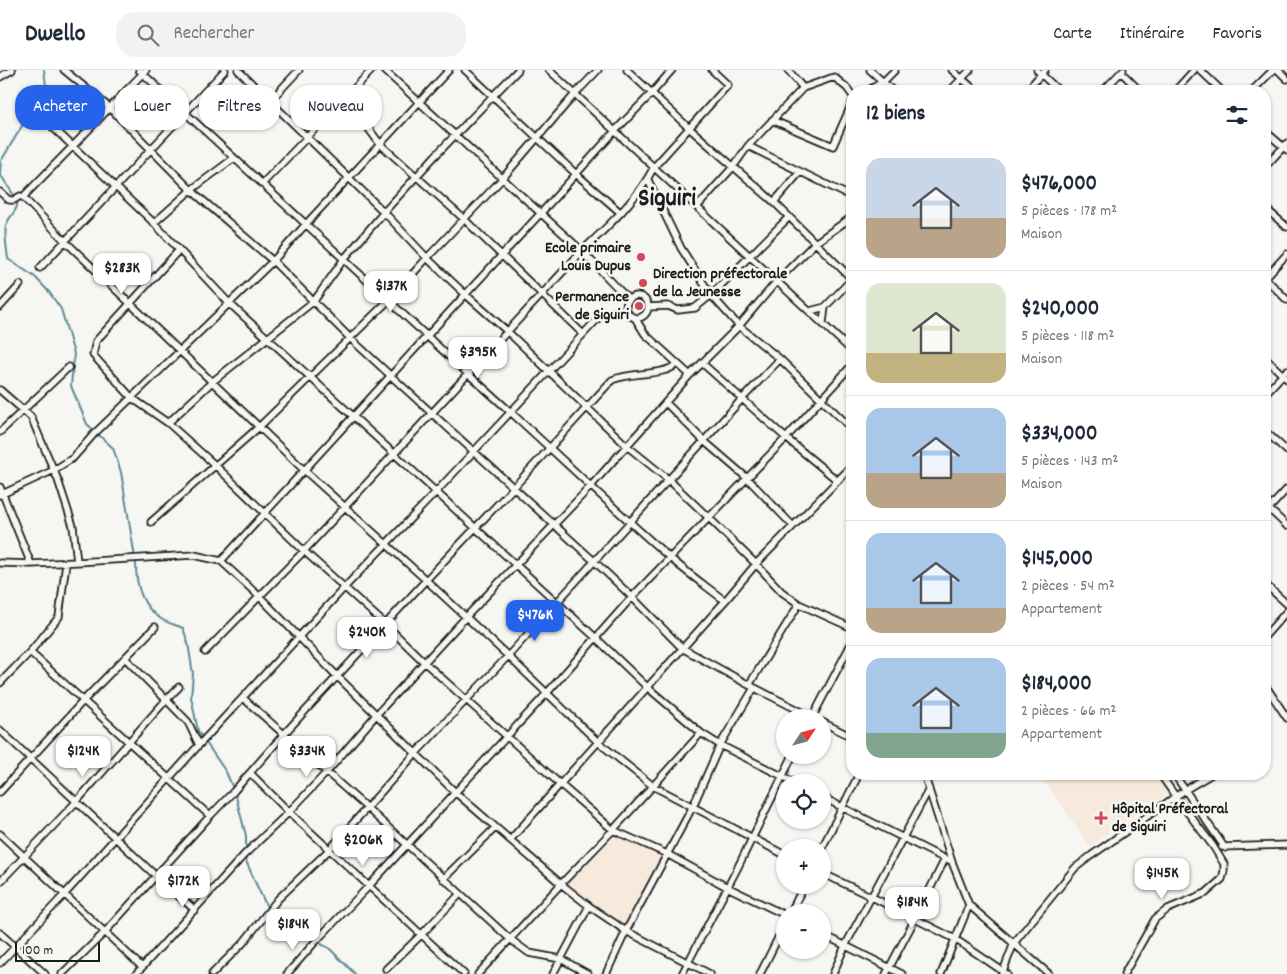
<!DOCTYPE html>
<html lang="fr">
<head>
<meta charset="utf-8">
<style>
	body { margin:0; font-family:Dekko,sans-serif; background:#f2f2f3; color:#1f2937; height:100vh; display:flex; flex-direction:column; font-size:19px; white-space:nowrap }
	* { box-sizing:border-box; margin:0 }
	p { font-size:16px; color:#747a83 }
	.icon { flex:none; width:28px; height:28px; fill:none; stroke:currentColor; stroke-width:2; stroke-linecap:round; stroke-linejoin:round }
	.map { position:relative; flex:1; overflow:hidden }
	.sheet { position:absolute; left:846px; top:15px; width:425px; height:695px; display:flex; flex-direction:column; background:#fff; border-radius:20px; box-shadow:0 1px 4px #0004 }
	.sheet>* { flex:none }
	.hud { position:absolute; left:15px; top:15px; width:475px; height:45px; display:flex; gap:10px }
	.needle { width:32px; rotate:54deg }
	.controls { position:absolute; left:776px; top:639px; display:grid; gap:10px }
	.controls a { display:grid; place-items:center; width:55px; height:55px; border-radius:50%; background:#fff; box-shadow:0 1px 4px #0004; font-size:25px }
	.scale { position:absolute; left:15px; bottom:12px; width:85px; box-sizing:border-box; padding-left:5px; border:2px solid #1c1c1c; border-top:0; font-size:14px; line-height:18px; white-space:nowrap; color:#1c1c1c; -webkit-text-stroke:4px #f6f6f2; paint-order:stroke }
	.price { position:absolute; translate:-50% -42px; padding:0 11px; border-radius:10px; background:#fff; color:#222; font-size:16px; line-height:32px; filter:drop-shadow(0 1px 2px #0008) }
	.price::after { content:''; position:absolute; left:50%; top:30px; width:15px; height:11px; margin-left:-8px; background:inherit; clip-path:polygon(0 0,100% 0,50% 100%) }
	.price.active { background:#2563eb; color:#fff }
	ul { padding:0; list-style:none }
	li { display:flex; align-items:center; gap:15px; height:125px; padding:0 20px }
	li+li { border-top:1px solid #e0e1e3 }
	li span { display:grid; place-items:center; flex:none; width:140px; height:100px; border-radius:15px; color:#555 }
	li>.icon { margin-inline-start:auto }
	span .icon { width:60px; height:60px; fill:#fffc; stroke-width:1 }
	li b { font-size:21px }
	h2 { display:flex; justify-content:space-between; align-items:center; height:60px; padding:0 20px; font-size:21px }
	.chip { padding:0 18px; border-radius:20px; background:#fff; box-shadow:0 1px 4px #0004; font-size:18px; line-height:45px }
	.chip.active { background:#2563eb; color:#fff }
	header { display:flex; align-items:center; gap:30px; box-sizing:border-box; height:70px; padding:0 25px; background:#fff; border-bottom:1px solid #e0e1e3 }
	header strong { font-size:24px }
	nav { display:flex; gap:28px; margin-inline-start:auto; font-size:18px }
	.search { width:350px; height:45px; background:#f2f2f3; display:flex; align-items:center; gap:12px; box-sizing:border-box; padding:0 18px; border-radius:20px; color:#747a83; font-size:19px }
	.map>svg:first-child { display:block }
	.built { fill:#f7e9dc }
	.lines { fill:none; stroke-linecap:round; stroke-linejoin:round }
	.stream { stroke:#5c8a96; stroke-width:2 }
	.minor-casing { stroke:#1c1c1c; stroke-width:9 }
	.minor { stroke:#f6f6f2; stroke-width:5.5 }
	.poi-dot { fill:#d1495b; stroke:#f6f6f2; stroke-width:2 }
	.labels { text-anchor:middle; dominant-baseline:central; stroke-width:5; stroke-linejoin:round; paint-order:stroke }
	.poi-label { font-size:16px; font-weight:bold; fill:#1c1c1c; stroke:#f6f6f2; text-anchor:end }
	.town-label { font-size:26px; font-weight:bold; fill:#1c1c1c; stroke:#f6f6f2 }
</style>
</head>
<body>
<header>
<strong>Dwello</strong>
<div class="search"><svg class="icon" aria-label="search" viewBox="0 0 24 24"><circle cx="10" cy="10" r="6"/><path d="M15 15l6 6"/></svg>Rechercher</div>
<nav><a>Carte</a><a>Itinéraire</a><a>Favoris</a></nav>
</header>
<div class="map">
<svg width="1287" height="904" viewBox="0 0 1287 904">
	<rect width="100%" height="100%" fill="#f6f6f2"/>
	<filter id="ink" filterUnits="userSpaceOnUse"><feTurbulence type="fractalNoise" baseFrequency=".02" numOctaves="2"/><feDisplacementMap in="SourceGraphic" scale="10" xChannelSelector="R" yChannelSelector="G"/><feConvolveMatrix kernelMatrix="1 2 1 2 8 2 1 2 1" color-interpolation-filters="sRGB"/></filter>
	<g filter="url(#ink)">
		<path class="built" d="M1040 704H1160L1172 721 1090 776Z
			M615 763 662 786 625 857 566 814Z"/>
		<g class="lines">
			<path class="stream" d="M0 103 1 91 22 56 43 33 47 24 44 0
				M0 104 15 127
				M17 131C19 141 8 146 6 156 4 165 7 180 8 189L35 207 49 222 61 239 74 284 71 316 87 354 113 378 121 402 136 494C136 515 142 537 161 549 167 553 176 555 183 558L188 573 193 604 191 627 198 661 226 702 233 718
				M235 723 246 766V782
				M246 786V791L257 816 268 839 272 843 290 851 314 867 321 874 329 878 355 904"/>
			<g class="minor-casing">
				<path id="minor" d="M64 0 110 38 191 120 273 191 350 268 391 306 594 491 632 527 682 578 749 615 814 648
					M139 0 468 304C536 363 600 427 668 486 686 502 706 516 725 531
					M238 0 384 142 427 188 465 224 507 261 627 376 669 410 708 447 756 494 782 522 799 534 852 558
					M384 0 582 181 629 230
					M465 0 576 104 621 143
					M549 0 852 281
					M627 0 689 58 774 132 852 209 825 237 810 241
					M788 0 803 18
					M870 0 893 21
					M952 0 976 21
					M1037 0 1059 21
					M1200 0 1222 21
					M1278 0 1287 9
					M1121 2 1140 21
					M0 7 12 0
					M867 21 883 12 895 0
					M950 21 970 0
					M1026 21 1045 0
					M1103 21 1123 0
					M1175 21 1194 0
					M1252 21 1273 0
					M346 28 380 74 464 149 583 264
					M270 31 299 0
					M45 50 154 153 229 233 596 568 647 617 701 663 720 675 794 712
					M772 50 833 76 852 33
					M1265 61 1287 80
					M748 76 852 127
					M1265 97 1287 73
					M648 110 681 178 711 225 739 256 780 289 852 359
					M262 114 372 0
					M0 122 9 130H14L20 126 23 127 73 76 146 0
					M23 127 65 171 304 400 426 510 508 586 598 672 653 716 785 785
					M774 132 800 102
					M697 137 733 97 748 76 803 18 834 7 847 18 852 25
					M1265 138 1287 157
					M154 153 191 120 234 88
					M179 180 96 271 93 285 132 328 168 353 215 395 304 481 385 554 424 592 560 714 613 760 667 784 727 817 785 845
					M40 198 225 0
					M1265 208 1287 184
					M1265 208 1287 230
					M626 237a11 11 0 1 1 22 0a11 11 0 1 1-22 0Z
					M0 237 20 215
					M648 237 668 236 678 240 695 238 711 225 789 147
					M635 248 645 264 690 305
					M823 253 825 237
					M1265 288 1287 309
					M702 293 786 368 838 411
					M0 320 31 347 58 410 73 456 77 492
					M1265 324 1287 300
					M666 333 704 371 747 408 793 456
					M168 353 212 312 314 231 344 189 384 142 435 86 518 0
					M1265 361 1287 381
					M0 362 69 297
					M0 417 31 494
					M0 425 54 400 73 388 94 364 273 191 306 154 449 0
					M1265 435 1287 456
					M1265 443 1287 419
					M151 452 259 357 389 230 427 188 502 109 575 24 598 0
					M221 491 427 266 540 144 615 61 652 23 672 0
					M0 493 31 494 77 492 194 485 221 491 260 527 337 606 455 722 561 814 589 836 626 861 710 904
					M1265 514 1287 534
					M1265 566 1287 541
					M30 582 210 746
					M205 582 304 481 582 181C608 156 637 130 654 97L728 15 712 0
					M125 588 188 652 199 675
					M0 613 30 582 59 547 66 493
					M749 615 799 534
					M1265 615 1287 648
					M243 628 367 738 510 869 529 883 561 889 588 904
					M812 648 852 572
					M822 652 852 667
					M0 660 156 806 195 840
					M250 703 289 742 464 904
					M924 704 952 792 969 835 1049 904
					M1174 704 1225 778
					M0 722 84 630 155 557
					M822 727 945 789
					M0 764 142 897
					M510 770 725 531 756 494 852 396
					M1222 777 1287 775
					M822 778 859 704
					M822 803 872 827 955 869 1007 904
					M443 809 495 758
					M0 812 77 731 166 630 179 617
					M791 842 804 815
					M0 863 45 904
					M822 864 902 904
					M0 893 64 825 199 675 344 518 436 422 603 243 626 241
					M386 899 421 865 460 824
					M62 904 105 862 210 746 234 721 284 664 426 510 514 417 612 310C632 301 662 307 677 294
					M136 904 244 785 289 742 327 702 376 645 466 547 590 417 690 305 739 256 777 211 815 173 852 147
					M212 904 243 873 278 829 330 779 415 684 508 586 742 329 780 289
					M287 904 315 872 369 816 547 623 632 527 786 368 852 295
					M478 904 561 814 613 760 701 663
					M553 904 589 836
					M606 904 626 861 693 736 720 675 754 618
					M682 904 737 799 793 685
					M760 904 785 854
					M833 904 845 876 929 719
					M886 904 915 849 945 789 948 790
					M941 904 969 835
					M1002 904 1014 873 1075 798 1092 785 1185 720 1212 704
					M1124 904 1155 849 1168 839 1206 823 1222 809 1224 801V794L1213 776 1176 727 1160 704"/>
			</g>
			<use href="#minor" class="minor"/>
		</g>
	</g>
	<g class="poi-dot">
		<circle cx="641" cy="187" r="5"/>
		<circle cx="643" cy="213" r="5"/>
		<circle cx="639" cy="236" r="5"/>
		<path d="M1098.5 740.5h5v5h5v5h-5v5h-5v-5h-5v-5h5z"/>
	</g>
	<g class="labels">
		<g class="poi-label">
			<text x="631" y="178">Ecole primaire<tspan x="631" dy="18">Louis Dupus</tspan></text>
			<text x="653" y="204" text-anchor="start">Direction préfectorale<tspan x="653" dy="18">de la Jeunesse</tspan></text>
			<text x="629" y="227">Permanence<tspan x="629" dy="18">de Siguiri</tspan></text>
			<text x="1112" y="739" text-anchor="start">Hôpital Préfectoral<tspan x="1112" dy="18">de Siguiri</tspan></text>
		</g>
		<g class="town-label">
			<text x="667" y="129">Siguiri</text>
		</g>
	</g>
</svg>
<div class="controls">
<a><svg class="needle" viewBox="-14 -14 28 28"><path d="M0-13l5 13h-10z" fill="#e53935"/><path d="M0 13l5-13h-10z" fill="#747a83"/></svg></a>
<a><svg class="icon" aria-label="locate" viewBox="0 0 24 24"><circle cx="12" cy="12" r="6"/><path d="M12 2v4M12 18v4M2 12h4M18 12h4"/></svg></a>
<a>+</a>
<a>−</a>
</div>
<div class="scale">100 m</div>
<b class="price" style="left:122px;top:225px">$283K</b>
<b class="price" style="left:391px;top:243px">$137K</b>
<b class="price" style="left:478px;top:309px">$395K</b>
<b class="price active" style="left:535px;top:572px">$476K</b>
<b class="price" style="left:367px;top:589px">$240K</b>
<b class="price" style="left:83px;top:708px">$124K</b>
<b class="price" style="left:307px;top:708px">$334K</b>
<b class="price" style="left:363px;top:797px">$206K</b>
<b class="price" style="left:1162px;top:830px">$145K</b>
<b class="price" style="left:183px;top:838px">$172K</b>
<b class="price" style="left:912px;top:859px">$184K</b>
<b class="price" style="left:293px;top:881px">$184K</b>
<div class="hud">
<a class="chip active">Acheter</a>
<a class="chip">Louer</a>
<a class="chip">Filtres</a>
<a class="chip">Nouveau</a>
</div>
<section class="sheet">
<h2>12 biens<svg class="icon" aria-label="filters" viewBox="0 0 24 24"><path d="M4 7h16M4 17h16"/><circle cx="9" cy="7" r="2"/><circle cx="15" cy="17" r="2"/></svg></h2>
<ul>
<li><span style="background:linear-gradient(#c9d6e8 60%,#b9a48a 0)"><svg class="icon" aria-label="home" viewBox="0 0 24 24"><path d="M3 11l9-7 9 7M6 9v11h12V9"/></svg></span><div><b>$476,000</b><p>5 pièces · 178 m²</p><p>Maison</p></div></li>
<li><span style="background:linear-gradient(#dfe7d0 70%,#c2b280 0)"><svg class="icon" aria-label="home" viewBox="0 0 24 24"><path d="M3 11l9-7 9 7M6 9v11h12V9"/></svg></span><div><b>$240,000</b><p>5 pièces · 118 m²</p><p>Maison</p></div></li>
<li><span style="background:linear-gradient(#a9c7e8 65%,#b9a48a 0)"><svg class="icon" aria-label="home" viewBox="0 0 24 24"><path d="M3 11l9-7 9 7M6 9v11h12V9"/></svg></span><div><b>$334,000</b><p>5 pièces · 143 m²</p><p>Maison</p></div></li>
<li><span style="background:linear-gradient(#a9c7e8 75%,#b9a48a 0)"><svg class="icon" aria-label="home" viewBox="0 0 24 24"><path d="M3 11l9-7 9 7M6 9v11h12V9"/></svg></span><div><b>$145,000</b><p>2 pièces · 54 m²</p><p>Appartement</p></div></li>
<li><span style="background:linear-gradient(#a9c7e8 75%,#7fa58c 0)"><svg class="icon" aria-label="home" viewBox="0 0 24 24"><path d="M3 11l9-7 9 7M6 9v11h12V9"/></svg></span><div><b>$184,000</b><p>2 pièces · 66 m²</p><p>Appartement</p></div></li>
</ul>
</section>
</div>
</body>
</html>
